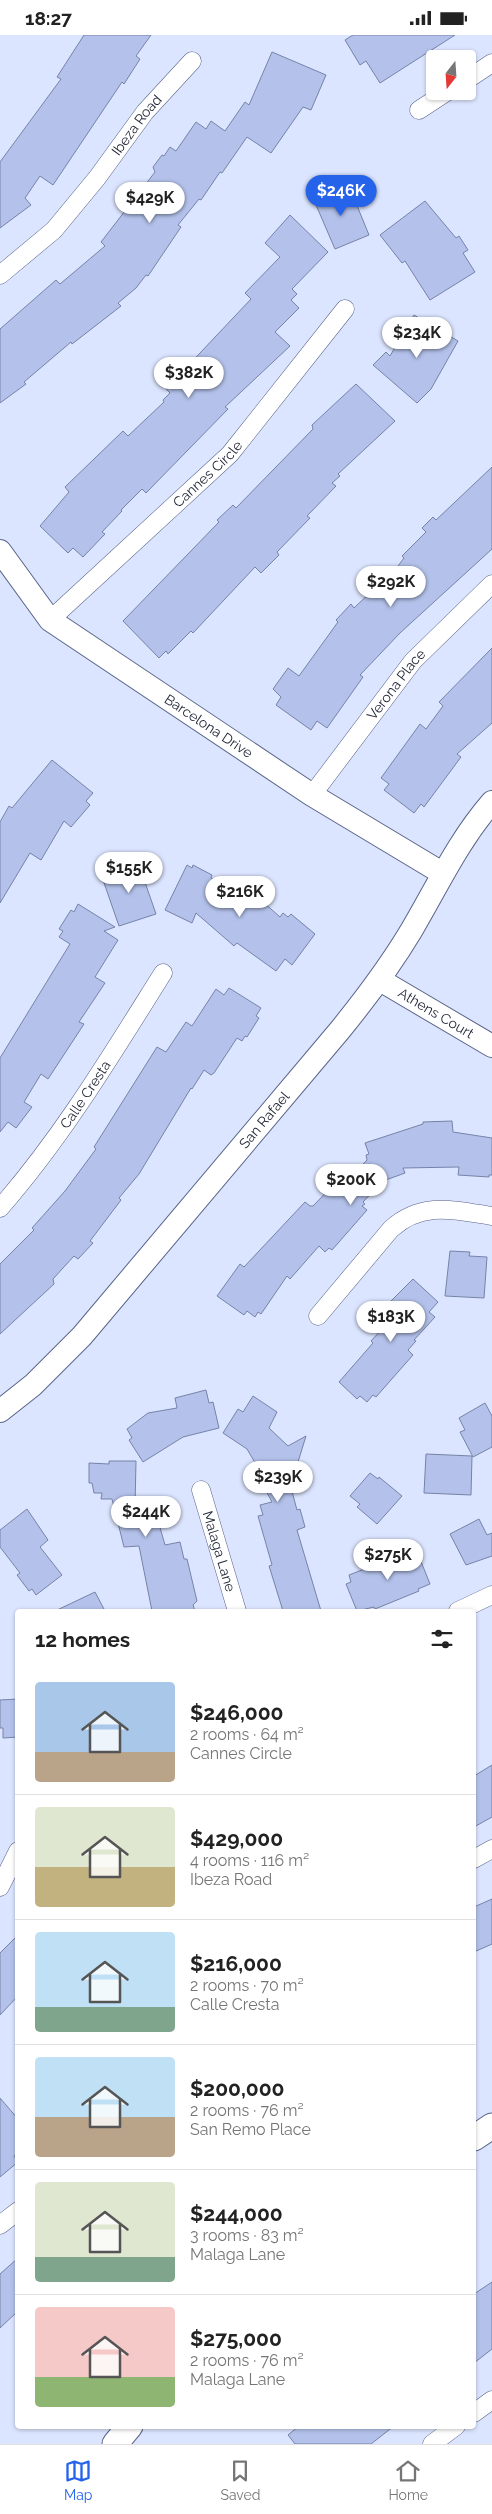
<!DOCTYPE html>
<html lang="en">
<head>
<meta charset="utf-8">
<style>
	body { margin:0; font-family:Raleway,sans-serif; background:#f2f2f2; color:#222; height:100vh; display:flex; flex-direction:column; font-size:19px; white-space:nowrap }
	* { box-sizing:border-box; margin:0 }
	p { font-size:16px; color:#767676 }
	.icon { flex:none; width:28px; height:28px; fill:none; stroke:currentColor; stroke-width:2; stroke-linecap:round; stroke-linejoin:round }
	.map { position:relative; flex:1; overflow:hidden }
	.details { position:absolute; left:15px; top:1574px; width:461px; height:820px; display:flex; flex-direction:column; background:#fff; border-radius:5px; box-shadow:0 1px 4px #0004 }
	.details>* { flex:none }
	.needle { width:32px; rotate:197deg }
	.buttons { position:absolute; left:426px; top:15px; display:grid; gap:10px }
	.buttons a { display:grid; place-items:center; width:50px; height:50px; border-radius:5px; background:#fff; box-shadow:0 1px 4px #0004; font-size:25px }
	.price { position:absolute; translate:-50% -42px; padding:0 11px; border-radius:18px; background:#fff; color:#222; font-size:16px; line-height:32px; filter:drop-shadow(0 1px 2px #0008) }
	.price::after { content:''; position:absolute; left:50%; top:30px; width:15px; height:11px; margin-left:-8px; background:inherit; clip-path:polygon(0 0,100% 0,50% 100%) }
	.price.current { background:#2563eb; color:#fff }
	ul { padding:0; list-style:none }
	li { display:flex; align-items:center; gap:15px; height:125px; padding:0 20px }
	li+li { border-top:1px solid #e0e0e0 }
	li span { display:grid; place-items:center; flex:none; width:140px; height:100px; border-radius:5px; color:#555 }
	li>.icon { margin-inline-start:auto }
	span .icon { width:60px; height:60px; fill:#fffc; stroke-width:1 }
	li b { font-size:21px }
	h2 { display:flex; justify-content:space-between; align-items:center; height:60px; padding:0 20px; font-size:21px }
	.status { display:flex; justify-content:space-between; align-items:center; height:35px; padding:0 25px; background:#fff; direction:ltr }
	.status svg { height:14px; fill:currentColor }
	.dock { display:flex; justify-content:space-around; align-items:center; height:70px; border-top:1px solid #e0e0e0; background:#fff; font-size:14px; color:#767676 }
	.dock a { display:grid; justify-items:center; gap:2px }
	.dock .current { color:#2563eb }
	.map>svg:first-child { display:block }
	.building { fill:#b4c2eb; stroke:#7683a9 }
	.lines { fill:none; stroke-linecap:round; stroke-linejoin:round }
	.minor-casing { stroke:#586488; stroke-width:19 }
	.tertiary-casing { stroke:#586488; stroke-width:24 }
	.secondary-casing { stroke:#586488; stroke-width:27 }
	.minor { stroke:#fff; stroke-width:18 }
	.tertiary { stroke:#fff; stroke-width:22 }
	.secondary { stroke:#fff; stroke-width:25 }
	.labels { text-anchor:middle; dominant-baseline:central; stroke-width:4.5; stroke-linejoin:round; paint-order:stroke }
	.street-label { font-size:14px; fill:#1d2232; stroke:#dce5ff }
</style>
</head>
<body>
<div class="status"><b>18:27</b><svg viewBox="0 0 49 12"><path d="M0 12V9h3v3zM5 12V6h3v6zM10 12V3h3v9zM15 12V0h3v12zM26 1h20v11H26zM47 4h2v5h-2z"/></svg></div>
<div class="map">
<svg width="492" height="2409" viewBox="0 0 492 2409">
	<rect width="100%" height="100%" fill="#dce5ff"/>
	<path class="building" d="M84 0H151L136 21 140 24 124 49 122 47 53 150 40 141 25 163 31 170 0 193V127L61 44 57 42Z
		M353 0H455L380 48 366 26 360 30 345 5Z
		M272 17 326 40 311 75 303 72 271 118 247 102 222 138 220 137 201 165 199 164 178 190 181 192 148 241 146 240 136 253 118 268 121 271 72 309 71 307 24 347 26 349 0 368V294L56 245 60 249 105 211 101 207 155 137 153 132 162 120 164 121 170 112 176 116 196 87 206 94 211 86 225 96 245 67 249 70Z
		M349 151 369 200 335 214 313 163Z
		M425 166 456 203 459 201 468 215 463 218 475 237 430 265 405 226 402 228 380 200Z
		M290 180 328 217 292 254 297 259 291 265 299 273 275 297 290 311 225 372 228 374 146 458 142 454 121 475 122 476 102 497 105 499 83 522 73 513 68 518 40 491 69 457 65 452 123 396 128 401 164 367 163 365 170 358 166 354 251 264 245 258 280 222 265 208Z
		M414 280 458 306 431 354 417 368 373 330 386 317 390 321Z
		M356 349 395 386 338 439 340 441 332 448 336 451 307 481 310 483 277 517 279 520 261 538 255 532 193 598 191 596 168 619 166 616 159 623 123 586 219 487 217 485 233 470 236 473 313 394 312 390Z
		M492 432V514L400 598 360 640 363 642 327 693 317 686 311 695 276 670 281 662 273 654 288 633 299 641 338 587 336 585 351 569 354 573 398 531 404 523 402 521 426 497 422 493 433 482 436 485Z
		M492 613V688L457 719 461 722 424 772 421 769 414 778 384 755 389 749 381 743 420 689 426 694 443 671 439 667Z
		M52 725 93 758 86 766 90 770 71 792 64 786 41 825 30 818 0 868V787L9 771 12 773Z
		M132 828 133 832 139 830 156 879 119 891 102 842 112 839 111 835Z
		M187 830 192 833 193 830 212 840 211 843 241 858 246 852 280 882 283 878 288 882 291 879 315 899 292 930 285 924 276 936 237 908 234 911 196 878 192 888 165 875Z
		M78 869 115 892 104 896 118 905 95 942 105 948 79 987 84 989 48 1044 41 1039 24 1067 32 1072 16 1093 8 1087 0 1097V1023L70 909 59 902 63 896 59 894 71 875 74 877Z
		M229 953 261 973 256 981 259 983 247 1002 245 1001 242 1006 237 1003 214 1038 211 1040 204 1035 192 1054 191 1053 139 1139 119 1163 121 1165 90 1206 93 1208 78 1224 74 1221 53 1244 54 1249 0 1299V1229L34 1195 32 1193 65 1156 96 1114 94 1112 157 1012 166 1017 186 987 192 991 216 954 224 960Z
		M452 1086 453 1097 492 1103V1140H489V1142L458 1140 459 1132 403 1133 405 1138 383 1146 363 1167 365 1169 362 1171 367 1175 332 1215 329 1213 325 1217 319 1211 290 1244 287 1241 261 1279 258 1277 255 1282 247 1276 244 1280 217 1261 240 1229 244 1232 305 1167 310 1171H313L343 1140 348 1145 367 1125 366 1120 369 1119 365 1108 423 1089V1087Z
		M450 1216 470 1217 469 1221 487 1222 484 1263 445 1261Z
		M413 1244 438 1267 429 1277 435 1282 414 1305 416 1306 408 1315 413 1320 376 1362 373 1360 367 1367 360 1361 357 1364 339 1347 373 1308 371 1306 395 1280 386 1271Z
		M206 1355 209 1368 213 1367 219 1393 183 1402 143 1427 129 1405 132 1403 127 1394 148 1378 177 1373 175 1363Z
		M253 1361 277 1377 269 1393 288 1411 306 1401 298 1427 303 1436 292 1442 294 1447 290 1449 297 1475 300 1474 305 1492 297 1495 321 1576H283L270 1534 269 1531 272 1530 258 1481 263 1480 260 1470 272 1467 254 1433 257 1431 247 1414 223 1398 238 1374 243 1377Z
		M485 1368 492 1381V1412L473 1422 460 1397 465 1395 459 1383Z
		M426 1419 472 1421 471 1460 424 1458Z
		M109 1426H136L135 1472 153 1468 165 1510 180 1507 184 1524H187L197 1566 193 1570 195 1576H152L139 1511 124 1512 112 1464H101L102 1458H94L92 1448H89V1428L109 1429Z
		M370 1438 378 1444 379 1442 402 1461 377 1489 357 1472 360 1469 350 1461Z
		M27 1474 48 1505 40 1512 62 1540 36 1560 32 1554 29 1556 17 1540 20 1538 0 1512V1495Z
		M479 1484 487 1500 492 1498V1521L466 1530 450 1499Z
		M416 1514 430 1549 418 1554 419 1556 375 1574 374 1572 357 1576 346 1549 351 1547 349 1540Z
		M95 1557 105 1576H55Z
		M18 1664V1702L3 1703V1693H0V1665Z
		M492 1730V1782L474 1792V1741Z
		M492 1864V1909L474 1917V1872Z
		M18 1900V1961L0 1980V1918Z
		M0 2063 18 2084V2118L14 2121 18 2127 0 2142Z
		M18 2223V2276L0 2293V2239Z
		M492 2247V2314L474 2328V2259Z
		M299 2391H394L371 2409H295L288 2400Z"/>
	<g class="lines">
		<g class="minor-casing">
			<g id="minor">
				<path d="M468 44 492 28"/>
				<path d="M419 75 448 56"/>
				<path id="s1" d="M0 240 54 195 97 143 145 77 192 26"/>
				<path id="s2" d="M50 585 230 419 345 274"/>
				<path id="s3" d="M312 760 413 626 492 549"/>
				<path id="s4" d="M0 1173C63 1101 112 1019 163 938"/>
				<path d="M318 1281 391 1194C422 1166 454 1175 492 1181"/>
				<path id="s5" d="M201 1455 237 1576"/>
				<path d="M458 1576 492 1560"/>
				<path d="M474 1824 492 1814"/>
				<path d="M0 1852 18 1816"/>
				<path d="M0 2190 18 2176"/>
				<path d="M474 2378 492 2365"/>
				<path d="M432 2409 456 2391"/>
			</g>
		</g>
		<g class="tertiary-casing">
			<g id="tertiary">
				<path id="s6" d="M0 516 50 585 312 760 442 838"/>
				<path id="s7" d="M380 945 492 1011"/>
				<path id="s8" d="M0 1376 33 1350 82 1301 340 995C366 963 390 931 411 896 437 852 458 806 492 767"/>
			</g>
		</g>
		<g class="secondary-casing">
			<path id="secondary" d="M474 2103 492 2091
				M115 2409 130 2391"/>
		</g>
		<use href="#minor" class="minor"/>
		<use href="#tertiary" class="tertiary"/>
		<use href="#secondary" class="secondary"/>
	</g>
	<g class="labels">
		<g class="street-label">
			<text stroke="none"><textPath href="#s1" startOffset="204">Ibeza Road</textPath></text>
			<text stroke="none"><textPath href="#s2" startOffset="215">Cannes Circle</textPath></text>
			<text stroke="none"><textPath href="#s3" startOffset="139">Verona Place</textPath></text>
			<text stroke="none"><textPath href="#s6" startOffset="276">Barcelona Drive</textPath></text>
			<text stroke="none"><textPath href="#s7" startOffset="65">Athens Court</textPath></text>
			<text stroke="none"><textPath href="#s4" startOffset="142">Calle Cresta</textPath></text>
			<text stroke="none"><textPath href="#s8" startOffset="394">San Rafael</textPath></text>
			<text stroke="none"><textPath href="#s5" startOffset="64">Malaga Lane</textPath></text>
		</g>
	</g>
</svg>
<div class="buttons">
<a><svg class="needle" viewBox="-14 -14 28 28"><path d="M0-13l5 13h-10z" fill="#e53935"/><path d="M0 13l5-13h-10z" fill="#767676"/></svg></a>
</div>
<b class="price current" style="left:341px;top:182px">$246K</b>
<b class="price" style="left:150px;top:189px">$429K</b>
<b class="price" style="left:417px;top:324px">$234K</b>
<b class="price" style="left:189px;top:364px">$382K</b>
<b class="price" style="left:391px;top:573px">$292K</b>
<b class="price" style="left:129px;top:859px">$155K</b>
<b class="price" style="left:240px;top:883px">$216K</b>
<b class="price" style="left:351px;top:1171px">$200K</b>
<b class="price" style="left:391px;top:1308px">$183K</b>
<b class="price" style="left:278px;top:1468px">$239K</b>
<b class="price" style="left:146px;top:1503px">$244K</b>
<b class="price" style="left:388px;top:1546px">$275K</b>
<section class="details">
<h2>12 homes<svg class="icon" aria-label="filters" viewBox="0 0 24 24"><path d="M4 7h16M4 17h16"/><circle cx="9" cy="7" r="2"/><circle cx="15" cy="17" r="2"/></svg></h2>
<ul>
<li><span style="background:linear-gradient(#a9c7e8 70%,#b9a48a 0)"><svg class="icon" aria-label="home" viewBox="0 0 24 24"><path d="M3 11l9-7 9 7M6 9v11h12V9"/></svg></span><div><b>$246,000</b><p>2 rooms · 64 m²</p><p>Cannes Circle</p></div></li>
<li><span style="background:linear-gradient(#dfe7d0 60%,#c2b280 0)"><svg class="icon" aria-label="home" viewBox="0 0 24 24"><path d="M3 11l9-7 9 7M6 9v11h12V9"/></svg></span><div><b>$429,000</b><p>4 rooms · 116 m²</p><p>Ibeza Road</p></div></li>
<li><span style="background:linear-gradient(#bfe0f5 75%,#7fa58c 0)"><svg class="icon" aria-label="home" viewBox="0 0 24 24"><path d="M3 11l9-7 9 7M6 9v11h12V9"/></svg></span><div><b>$216,000</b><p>2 rooms · 70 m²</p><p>Calle Cresta</p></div></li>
<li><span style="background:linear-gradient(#bfe0f5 60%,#b9a48a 0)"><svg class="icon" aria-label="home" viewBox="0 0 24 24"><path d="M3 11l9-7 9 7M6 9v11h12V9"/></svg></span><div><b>$200,000</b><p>2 rooms · 76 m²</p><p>San Remo Place</p></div></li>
<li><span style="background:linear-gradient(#dfe7d0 75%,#7fa58c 0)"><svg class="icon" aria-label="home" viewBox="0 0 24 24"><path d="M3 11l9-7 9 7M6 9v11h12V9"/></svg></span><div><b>$244,000</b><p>3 rooms · 83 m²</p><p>Malaga Lane</p></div></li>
<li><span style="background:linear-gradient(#f6c9c9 70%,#8fb573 0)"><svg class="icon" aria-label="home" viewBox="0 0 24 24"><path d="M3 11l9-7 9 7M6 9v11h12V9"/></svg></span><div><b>$275,000</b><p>2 rooms · 76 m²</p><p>Malaga Lane</p></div></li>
</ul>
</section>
</div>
<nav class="dock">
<a class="current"><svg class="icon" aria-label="map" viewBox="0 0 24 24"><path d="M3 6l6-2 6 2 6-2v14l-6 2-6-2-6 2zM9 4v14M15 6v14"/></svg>Map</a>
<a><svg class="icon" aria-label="saved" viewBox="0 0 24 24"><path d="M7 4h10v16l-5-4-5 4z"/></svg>Saved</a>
<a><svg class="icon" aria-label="home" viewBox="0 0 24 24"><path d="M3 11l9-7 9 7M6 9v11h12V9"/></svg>Home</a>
</nav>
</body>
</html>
